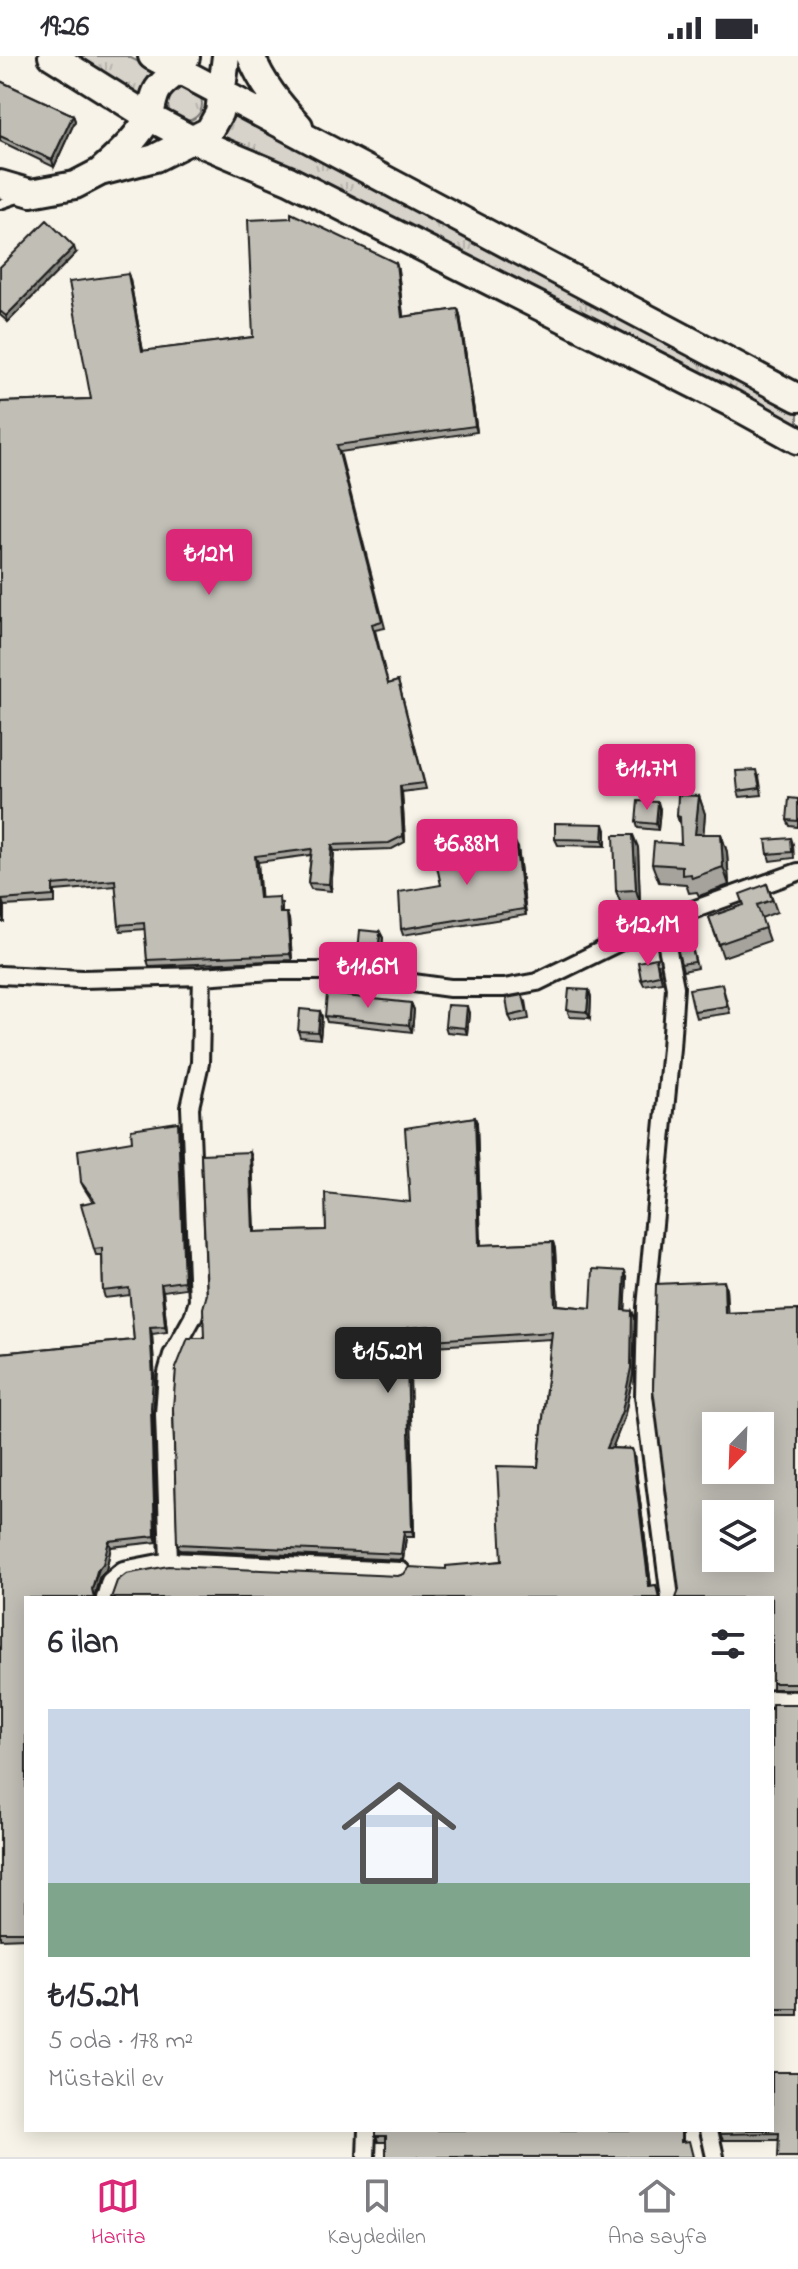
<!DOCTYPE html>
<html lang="tr">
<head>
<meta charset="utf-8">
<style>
	body { margin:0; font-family:"Indie Flower",sans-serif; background:#f2f2f3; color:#2b2b33; height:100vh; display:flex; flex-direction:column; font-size:30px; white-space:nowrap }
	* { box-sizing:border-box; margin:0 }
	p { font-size:26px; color:#7c7c81 }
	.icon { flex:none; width:44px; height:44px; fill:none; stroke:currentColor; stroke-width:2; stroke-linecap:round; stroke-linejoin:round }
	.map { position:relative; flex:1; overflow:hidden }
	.panel { position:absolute; left:24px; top:1540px; width:750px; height:536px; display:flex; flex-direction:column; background:#fff; border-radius:0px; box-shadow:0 4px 20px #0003 }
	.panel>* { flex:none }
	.needle { width:52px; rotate:203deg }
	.fabs { position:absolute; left:702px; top:1356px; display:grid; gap:16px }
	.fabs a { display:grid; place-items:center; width:72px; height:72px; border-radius:0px; background:#fff; box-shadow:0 4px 20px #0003; font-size:40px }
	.price { position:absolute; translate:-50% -68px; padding:0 18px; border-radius:8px; background:#db2777; color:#fff; font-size:26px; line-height:52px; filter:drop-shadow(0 2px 4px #0008) }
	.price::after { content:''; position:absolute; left:50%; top:48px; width:24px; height:18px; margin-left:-12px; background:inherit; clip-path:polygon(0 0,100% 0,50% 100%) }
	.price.on { background:#222; color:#fff }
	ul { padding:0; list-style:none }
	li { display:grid; align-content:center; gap:16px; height:424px; padding:0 24px }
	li+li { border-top:2px solid #e1e1e2 }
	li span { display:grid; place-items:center; height:248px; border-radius:0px; color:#555 }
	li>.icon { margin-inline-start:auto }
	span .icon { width:144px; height:144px; fill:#fffc; stroke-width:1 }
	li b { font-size:34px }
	h2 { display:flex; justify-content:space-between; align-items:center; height:96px; padding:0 24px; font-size:34px }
	.status { display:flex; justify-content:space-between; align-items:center; height:56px; padding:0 40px; background:#fff; direction:ltr }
	.status svg { height:22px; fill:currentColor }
	.tab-bar { display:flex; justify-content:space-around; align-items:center; height:112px; border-top:2px solid #e1e1e2; background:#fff; font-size:22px; color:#7c7c81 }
	.tab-bar a { display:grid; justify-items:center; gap:4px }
	.tab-bar .on { color:#db2777 }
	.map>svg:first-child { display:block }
	.grass { fill:url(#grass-tufts); stroke:#7a7874; stroke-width:2 }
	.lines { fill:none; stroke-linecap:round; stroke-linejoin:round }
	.service-casing { stroke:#1c1c1c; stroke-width:14 }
	.minor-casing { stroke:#1c1c1c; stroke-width:22 }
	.trunk-casing { stroke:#1c1c1c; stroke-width:32 }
	.service { stroke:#f7f3e8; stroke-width:8 }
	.minor { stroke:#f7f3e8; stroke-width:16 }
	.trunk { stroke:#f7f3e8; stroke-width:26 }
	.wall { fill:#a5a39c; stroke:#1c1c1c; stroke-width:2 }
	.shaded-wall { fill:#86857f; stroke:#1c1c1c; stroke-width:2 }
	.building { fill:#c0beb5; stroke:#1c1c1c; stroke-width:2; fill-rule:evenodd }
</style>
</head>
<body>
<div class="status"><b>19:26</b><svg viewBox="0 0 49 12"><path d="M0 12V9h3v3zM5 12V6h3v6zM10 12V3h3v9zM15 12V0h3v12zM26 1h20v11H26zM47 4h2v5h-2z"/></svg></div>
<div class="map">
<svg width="798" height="2101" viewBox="0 0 798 2101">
	<defs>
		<pattern id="grass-tufts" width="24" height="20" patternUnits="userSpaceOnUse" patternTransform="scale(2)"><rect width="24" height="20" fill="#d7d3cb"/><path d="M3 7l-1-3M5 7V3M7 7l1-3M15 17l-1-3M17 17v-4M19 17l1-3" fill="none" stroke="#b8b5ae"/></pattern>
	</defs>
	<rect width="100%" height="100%" fill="#f7f3e8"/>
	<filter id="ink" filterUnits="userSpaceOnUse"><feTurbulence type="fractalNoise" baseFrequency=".0125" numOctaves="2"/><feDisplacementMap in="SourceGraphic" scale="16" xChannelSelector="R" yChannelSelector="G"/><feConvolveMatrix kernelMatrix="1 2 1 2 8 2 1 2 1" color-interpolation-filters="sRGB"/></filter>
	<g filter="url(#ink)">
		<path class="grass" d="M76 0H127L159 16 143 41Z
			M168 48a17 17 0 1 1 34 0a17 17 0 1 1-34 0Z
			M233 55 798 351V367L221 84 224 68Z"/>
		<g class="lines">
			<g class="service-casing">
				<path id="service" d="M0 148 18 142"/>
			</g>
			<g class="minor-casing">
				<path id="minor" d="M662 865 675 931 671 992 646 1251 644 1340 670 1542
					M0 919 82 923 202 920 272 915H325L450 932H504L537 926 662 865 798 816
					M169 1505 164 1358 167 1317 172 1299 193 1261 198 1245 190 1051 200 1007 202 920
					M105 1542 110 1525 123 1514 169 1505 401 1515
					M772 1643 798 1644
					M709 2074 715 2101
					M366 2101 367 2074"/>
			</g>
			<g class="trunk-casing">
				<path id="trunk" d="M52 0 149 61 191 83 289 124 731 347 798 384
					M152 0 798 342
					M251 0C262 28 279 48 299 70
					M102 114C117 101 139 80 148 62 153 53 152 42 158 33 168 19 178 20 186 1
					M0 128 31 137 75 129 100 116 155 102 209 75 219 57 226 0"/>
			</g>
			<use href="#service" class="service"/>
			<use href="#minor" class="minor"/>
			<use href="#trunk" class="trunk"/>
		</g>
		<path class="wall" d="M0 25 73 59 75 65 54 111 0 85Z
			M76 197 8 266 0 259V211Z
			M396 207 398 214 403 261 458 253 460 259 477 376 340 396 385 572 375 574 388 628 398 625 400 632 426 733 402 736 405 786 392 793 334 795 331 835 311 833 308 827 311 799 258 806 260 842 282 847V857L289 863 292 904 149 910 147 904 145 873 121 875 119 869 116 830 55 835V847L4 850V866H0V346L91 343 128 218 130 224 143 295 253 281Z
			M759 720 762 739 740 741 738 735Z
			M699 740 705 758 703 778H721L727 796 729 829 699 840 697 836 689 837 686 828 659 826 652 808 681 788V772L677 760Z
			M798 743V771L790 770 787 764Z
			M660 753 658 774 638 772 636 766Z
			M606 774V790L558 789 555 783Z
			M791 782 793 788 794 802 770 805 768 798Z
			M638 791 640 847 621 848 616 835Z
			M518 792 526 859 403 879 401 873 441 829Z
			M767 828 777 856 761 862 769 885 723 901 709 861 744 849Z
			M380 876 383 882 381 904 361 902 358 896Z
			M693 895 697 912 683 915 681 908Z
			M658 908 662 926 644 929 641 923Z
			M722 928 730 957 696 962 694 955Z
			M589 934 591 941 590 962 570 961 567 954Z
			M526 945 529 963 512 966 509 960Z
			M411 947 414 954 412 976 327 966 325 960Z
			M320 955 322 961 320 983 300 981 298 975Z
			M469 957 467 978 447 976 445 970Z
			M178 1066 180 1072 186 1232 163 1235 167 1276 152 1278 155 1327 153 1358 157 1486 111 1491 106 1514 99 1522 94 1540 26 1542V1882L0 1883V1297L134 1284 130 1239 105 1242 103 1235 102 1199H96L94 1193 93 1146 84 1132 81 1126 132 1085Z
			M477 1067 481 1189 553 1186 555 1193 558 1249 591 1252 627 1222 625 1255H632L635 1262 633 1319 624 1362 612 1392 632 1393 634 1399 651 1530 656 1529 660 1542 398 1520 502 1505 538 1411 551 1283 433 1290 430 1277 411 1279 409 1281 414 1481H406L403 1504 180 1494 177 1488 204 1282 250 1096 252 1102 255 1176 326 1174 410 1146Z
			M726 1232 727 1257 798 1254V1633H772V1542L679 1534Z
			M772 1648H798V1959H772Z
			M798 2016 778 2084H723L720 2078Z
			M375 2074H683V2086H378Z"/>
		<path class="shaded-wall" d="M73 59 75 65 54 111 52 104Z
			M74 191 76 197 8 266 6 260Z
			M396 207 398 214 404 268 402 261Z
			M128 218 130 224 144 301 142 295Z
			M458 253 460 259 477 376 475 370Z
			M400 730 402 736 405 786 403 780Z
			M699 740 705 758 702 796 695 778Z
			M658 746 660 753 658 774 656 768Z
			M604 768 606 774V790L603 784Z
			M721 778 727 796 729 829 723 811Z
			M633 779 638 791 640 847 636 834Z
			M515 786 518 792 526 859 524 853Z
			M332 789 334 795 331 835 329 828Z
			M255 800 258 806 261 849 259 842Z
			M2 844 4 850V866L2 859Z
			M287 857 289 863 292 904 290 898Z
			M380 876 383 882 381 904 378 898Z
			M589 934 591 941 590 962 587 956Z
			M411 947 414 954 412 976 409 969Z
			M467 950 469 957 467 978 465 972Z
			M320 955 322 961 320 983 318 976Z
			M475 1061 477 1067 481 1195 479 1189Z
			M178 1066 180 1072 186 1232 184 1225Z
			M250 1096 252 1102 255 1182 253 1176Z
			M553 1186 555 1193 558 1256 555 1249Z
			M625 1215 627 1222 625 1261 623 1254Z
			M724 1225 726 1232 728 1264 725 1257Z
			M161 1228 163 1235 167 1276 165 1270Z
			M632 1255 635 1262 633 1319 624 1362 610 1398 607 1392Z
			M150 1271 152 1278 155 1327 153 1358 157 1486 155 1480 151 1352Z
			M408 1272 411 1279 409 1281 414 1481 412 1475 406 1275Z
			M632 1393 634 1399 652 1536 649 1530Z
			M404 1475 406 1481 403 1504 401 1498Z
			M109 1485 111 1491 106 1514 99 1522 94 1542 92 1533Z"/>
		<path class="building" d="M0 25 73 59 52 104 0 80Z
			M291 157 396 207 402 261 458 253 475 370 337 389 382 565 372 568 388 628 398 625 424 727 400 730 403 780 389 787 332 789 329 828 308 827 312 793 255 800 259 842 279 841 280 857H287L290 898 147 904 144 867 119 869 115 824 53 829V840L2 844V859L0 860V346L91 343 69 226 128 218 142 295 253 281 248 164 291 162Z
			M47 164 74 191 6 260 0 255V211Z
			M756 714 760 732 738 735 736 715Z
			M678 739 699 740 695 778H721L723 811 692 822 691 818 682 819V810L652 808 654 786 681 788 680 761 677 760Z
			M789 742 798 743V765L787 764Z
			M638 745 658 746 656 768 636 766Z
			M555 767 604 768 603 784 555 783Z
			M614 779H633L636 834 616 835Z
			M791 782 792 796 768 798 766 784Z
			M515 786 524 853 401 873 399 836 441 829 434 796Z
			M767 828 772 844 757 849 765 872 719 888 709 861 744 849 740 838Z
			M360 874 380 876 378 898 358 896Z
			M691 888 695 906 681 908 677 891Z
			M656 902 659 919 641 923 638 906Z
			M722 928 727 950 694 955 689 933Z
			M569 933 589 934 587 956 567 954Z
			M327 938 411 947 409 969 325 960Z
			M523 939 527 956 509 960 506 942Z
			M447 949 467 950 465 972 445 970Z
			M300 953 320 955 318 976 298 975Z
			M475 1061 479 1189 553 1186 555 1249 591 1252 593 1213 625 1215 623 1254 632 1255 631 1312 622 1355 607 1392 632 1393 649 1530 656 1529 659 1542H111L117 1525 126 1518 168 1510 398 1520 404 1518 409 1511 446 1513V1510L502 1505 497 1410 538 1411 552 1276 431 1284 429 1270 408 1272 406 1275 412 1475H404L401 1498 177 1488 173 1352 176 1312 188 1282H204L203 1252 207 1238 201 1098 250 1096 253 1176 326 1174 325 1137 410 1146 405 1072Z
			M178 1066 184 1225 161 1228 165 1270 150 1271 153 1321 151 1352 155 1480 109 1485 103 1508 97 1515 92 1533 94 1542H26V1876H0V1297L134 1284 129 1232 103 1235 102 1192 94 1193 81 1148 95 1145 81 1126 78 1094 132 1085 131 1073Z
			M724 1225 725 1257 798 1254V1627H772V1542H676L679 1534 653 1333 656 1228ZM716 1370H760V1414H716ZM716 1458H760V1502H716Z
			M772 1648H798V1953H772Z
			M772 2016H798V2101H778L779 2077 720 2078V2074H772Z
			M375 2074H681V2086L689 2085 693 2101H386V2080H375Z"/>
	</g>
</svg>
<div class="fabs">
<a><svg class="needle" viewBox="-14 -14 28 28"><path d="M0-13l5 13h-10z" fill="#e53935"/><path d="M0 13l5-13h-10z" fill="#7c7c81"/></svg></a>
<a><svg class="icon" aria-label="layers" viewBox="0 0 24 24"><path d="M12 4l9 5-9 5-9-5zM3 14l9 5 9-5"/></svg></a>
</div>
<b class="price" style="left:209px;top:541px">₺12M</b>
<b class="price" style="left:647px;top:756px">₺11.7M</b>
<b class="price" style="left:467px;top:831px">₺6.88M</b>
<b class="price" style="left:648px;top:912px">₺12.1M</b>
<b class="price" style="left:368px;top:954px">₺11.6M</b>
<b class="price on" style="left:388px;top:1339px">₺15.2M</b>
<section class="panel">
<h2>6 ilan<svg class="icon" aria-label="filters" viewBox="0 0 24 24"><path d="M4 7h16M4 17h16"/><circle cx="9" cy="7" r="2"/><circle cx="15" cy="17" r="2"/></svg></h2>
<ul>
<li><span style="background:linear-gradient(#c9d6e8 70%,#7fa58c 0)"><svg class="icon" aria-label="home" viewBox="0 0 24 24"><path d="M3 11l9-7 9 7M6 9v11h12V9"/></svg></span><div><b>₺15.2M</b><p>5 oda · 178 m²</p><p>Müstakil ev</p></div></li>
</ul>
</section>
</div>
<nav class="tab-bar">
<a class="on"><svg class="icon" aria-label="map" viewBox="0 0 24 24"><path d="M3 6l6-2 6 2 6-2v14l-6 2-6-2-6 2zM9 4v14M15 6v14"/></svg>Harita</a>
<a><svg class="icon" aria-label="saved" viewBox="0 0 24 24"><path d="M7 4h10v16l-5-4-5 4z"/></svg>Kaydedilen</a>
<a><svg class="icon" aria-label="home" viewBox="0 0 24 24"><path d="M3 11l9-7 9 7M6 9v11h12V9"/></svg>Ana sayfa</a>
</nav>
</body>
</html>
